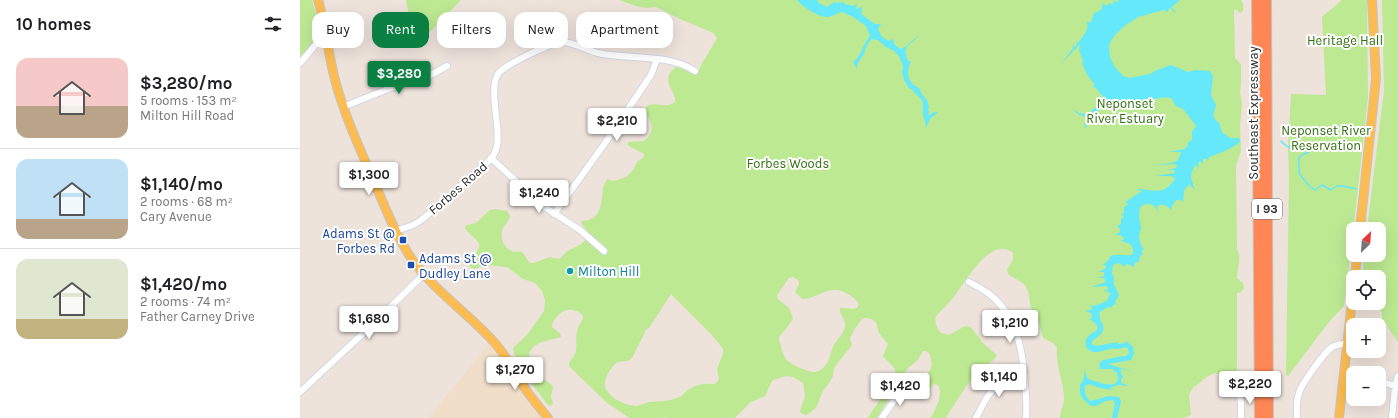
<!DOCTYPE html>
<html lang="en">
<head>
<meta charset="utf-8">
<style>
	body { margin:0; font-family:Karla,sans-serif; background:#f2f2f2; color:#202124; height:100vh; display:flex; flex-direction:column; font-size:15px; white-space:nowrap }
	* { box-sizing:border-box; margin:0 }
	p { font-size:13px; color:#757577 }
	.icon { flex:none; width:22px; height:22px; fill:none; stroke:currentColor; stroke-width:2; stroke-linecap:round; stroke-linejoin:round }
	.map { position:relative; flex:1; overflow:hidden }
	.drawer { display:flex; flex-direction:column; background:#fff; width:300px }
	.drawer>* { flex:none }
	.guide { position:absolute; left:12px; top:12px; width:380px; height:36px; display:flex; gap:8px }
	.needle { width:26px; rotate:25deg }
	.tools { position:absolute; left:1046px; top:222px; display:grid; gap:8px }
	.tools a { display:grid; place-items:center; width:40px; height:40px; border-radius:8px; background:#fff; box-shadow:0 4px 16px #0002; font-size:20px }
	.price { position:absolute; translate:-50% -34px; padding:0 9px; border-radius:4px; background:#fff; color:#222; font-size:13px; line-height:26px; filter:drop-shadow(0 1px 2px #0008) }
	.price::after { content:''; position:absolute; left:50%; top:24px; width:12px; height:9px; margin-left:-6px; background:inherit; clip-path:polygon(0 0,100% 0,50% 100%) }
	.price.active { background:#0b8043; color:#fff }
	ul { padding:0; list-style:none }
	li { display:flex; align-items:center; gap:12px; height:100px; padding:0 16px }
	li+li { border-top:1px solid #e0e0e0 }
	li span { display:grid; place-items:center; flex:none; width:112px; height:80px; border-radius:12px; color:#555 }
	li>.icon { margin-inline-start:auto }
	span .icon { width:48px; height:48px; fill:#fffc; stroke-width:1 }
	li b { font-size:17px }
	h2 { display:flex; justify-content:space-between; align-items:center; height:48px; padding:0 16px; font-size:17px }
	.pill { padding:0 14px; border-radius:12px; background:#fff; box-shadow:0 4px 16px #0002; font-size:14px; line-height:36px }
	.pill.active { background:#0b8043; color:#fff }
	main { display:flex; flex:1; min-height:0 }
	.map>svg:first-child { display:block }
	.education { fill:#f1dec9 }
	.green { fill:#bde993; fill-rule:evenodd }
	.water { fill:#65e8f9 }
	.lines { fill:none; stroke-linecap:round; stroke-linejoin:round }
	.stream { stroke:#65e8f9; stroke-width:1.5 }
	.minor-casing { stroke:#d0d7e5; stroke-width:8 }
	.major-casing { stroke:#c4c4c4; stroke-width:10 }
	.highway-casing { stroke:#c4c4c4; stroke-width:12 }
	.minor { stroke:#fff; stroke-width:6 }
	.major { stroke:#fdbc51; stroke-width:8 }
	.highway { stroke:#ff8655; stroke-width:10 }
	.transit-dot { fill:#1a4fb4; stroke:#fff; stroke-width:1.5 }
	.culture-dot { fill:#0f9aa8; stroke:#fff; stroke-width:1.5 }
	.labels { text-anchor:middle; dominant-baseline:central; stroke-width:4; stroke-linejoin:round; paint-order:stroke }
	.shield { fill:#fff; stroke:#6b6b6b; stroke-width:1 }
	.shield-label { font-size:12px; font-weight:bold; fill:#2b2b2b }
	.park-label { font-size:13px; fill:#346f13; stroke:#fff }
	.street-label { font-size:13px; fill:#2b2b2b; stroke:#fff }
	.transit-label { font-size:13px; fill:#164399; stroke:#fff; text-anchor:end }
	.culture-label { font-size:13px; fill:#0d838f; stroke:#fff; text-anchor:start }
</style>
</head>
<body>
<main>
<section class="drawer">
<h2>10 homes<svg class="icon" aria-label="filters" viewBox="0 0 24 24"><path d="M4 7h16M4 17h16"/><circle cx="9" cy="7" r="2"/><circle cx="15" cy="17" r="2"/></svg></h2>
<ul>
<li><span style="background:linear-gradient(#f6c9c9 60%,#b9a48a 0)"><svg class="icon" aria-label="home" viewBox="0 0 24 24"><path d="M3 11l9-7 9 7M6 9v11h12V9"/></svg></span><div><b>$3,280/mo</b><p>5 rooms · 153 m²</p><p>Milton Hill Road</p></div></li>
<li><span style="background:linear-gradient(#bfe0f5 75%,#b9a48a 0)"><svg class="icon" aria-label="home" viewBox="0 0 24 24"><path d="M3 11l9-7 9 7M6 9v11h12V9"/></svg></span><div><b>$1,140/mo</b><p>2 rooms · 68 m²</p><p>Cary Avenue</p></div></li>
<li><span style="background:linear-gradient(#dfe7d0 75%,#c2b280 0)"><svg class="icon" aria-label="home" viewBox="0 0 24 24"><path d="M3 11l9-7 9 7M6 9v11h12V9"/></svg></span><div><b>$1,420/mo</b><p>2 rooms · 74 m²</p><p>Father Carney Drive</p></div></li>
</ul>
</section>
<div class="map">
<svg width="1098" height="418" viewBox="0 0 1098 418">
	<rect width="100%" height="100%" fill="#eee3db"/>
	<path class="education" d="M189 344 201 358 227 401 240 418H128Z"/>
	<path class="green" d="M0 0H12L21 33 0 59Z
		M106 0H161L130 32 113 37Z
		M319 0H941L943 4V11L940 13 937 10H934L935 58 941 64V83L940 93 942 104 940 126 941 151 936 165 937 249C942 258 937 268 937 278L943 283 944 288 941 292 937 293V378L914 373 905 378 895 387 894 386 889 395 891 415 883 418H760C760 411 765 403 764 396 763 380 755 363 757 348L753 343 743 338 739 323 731 308 728 291 724 284 708 274 707 269 713 260V253C691 234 664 284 653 298 648 304 642 310 636 316 634 322 637 328 641 333L649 335 665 326 671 327 684 344 697 355C694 362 686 364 681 369 667 384 656 401 646 418H631C635 409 646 390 636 384L632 385 629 392 627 393 618 388 615 385C621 372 638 376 629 353L626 351H623L618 360 608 368 603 375 577 418H568C573 408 598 379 595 370 593 364 586 361 583 356L588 344 579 333 576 322 571 319 566 318 562 319 554 330 550 339 552 345 534 368 533 376 531 380 523 391 516 408 510 413 506 415 502 414 500 411 505 396 503 383C490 374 486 375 472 381L465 396 451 402 435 418H367L365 417 363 418H329L306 402 269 366V363C271 359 276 355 276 350 277 342 275 336 278 328 279 324 283 321 283 317 281 310 269 309 264 311 258 314 253 320 252 326L253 328 260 333 261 337 242 342 234 346 229 353 231 362 238 373 243 379 251 384 253 387 251 397 253 403 251 406 248 405C239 393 214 362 213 348L227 335 244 311 245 300 242 291 235 283 223 279 207 267 185 265 175 269 171 268 169 265 170 262C185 240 181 246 165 229L166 225 176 223 190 210 195 209 207 211C208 213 210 214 210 217 209 220 205 225 203 228 199 239 204 248 214 252 226 250 223 256 230 263H234L249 257 259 259C262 257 263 254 266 252 274 247 288 244 288 232L281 223 282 221C285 220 288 221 291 219 302 214 302 198 303 188 304 185 306 182 307 179L314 181 326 177 333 170 337 162 344 157V154L329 146 327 144 329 142 344 141C355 133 353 122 345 113L346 107C356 100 365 110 375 102 377 90 358 81 376 67 383 67 389 74 396 74L417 38 413 33 380 19 356 7 346 8 336 6ZM493 277 499 281V284L495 292 502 299C517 299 529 284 544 292 550 295 555 298 559 304L557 308C551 310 546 307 540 308V312C541 315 543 317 544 320 549 330 536 339 533 347 529 356 531 361 522 369 520 371 517 372 514 372 506 371 491 365 486 359 484 357 479 341 479 338 480 335 491 324 493 318L489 308 478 299 477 295 489 278ZM371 294 412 335 423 349V354L417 369 419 379 415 384C405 383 397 384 388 390 385 392 383 396 379 397 369 402 359 401 349 402 345 403 341 405 337 406 329 406 320 402 314 398 311 395 305 390 305 386 304 377 311 368 317 362L328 361 332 358 346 330 348 328H349Z
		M1042 0H1067L1068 97 1054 225 1044 306 1029 322 988 376 986 375 989 179 988 148 991 94 1026 95 1022 17Z
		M1082 0H1098V342L1082 319V313L1075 303H1079V277H1062L1064 255H1079V229H1067L1084 90Z"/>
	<path class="water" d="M497 0H517L519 3 527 7 534 2 537 3 543 2 545 4 553 6 557 4 556 9 562 7 561 13C565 18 570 20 575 24H581L578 29 582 37 589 41 593 39 594 44 600 49 605 47 619 35C610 47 601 44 608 61H611C607 69 606 79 614 85 615 86 618 87 619 88 620 89 620 90 620 91 624 98 631 101 628 111H630L627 116 635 112H638L630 119 625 130C627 122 624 121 623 114 622 102 626 103 616 94 613 91 613 89 609 88L604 80 602 72 603 66 599 56 594 51 586 47 578 40 572 39C567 43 566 48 564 54 561 60 557 60 557 69L553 62C562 56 563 43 570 36L566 26 553 17 542 12C537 13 532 17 527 17 518 17 503 7 497 0Z
		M813 0 817 2 819 0H880L872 7 877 14 870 8 868 10V12L864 10 838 17 826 25 819 31 814 36 809 45 810 57 814 66 823 76 829 78 850 74 857 70 871 65 888 72 895 70 910 71 913 77 911 95 916 105C915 111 911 114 916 121L919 122 922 132 930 138H937L940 139V142C933 148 918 154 909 157L908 161 907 159H903V164L901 162H898L899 169 896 165H895L893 169 895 174 892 170 891 178 895 190 889 184 884 191 883 202 881 200H876L872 206V210C868 206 862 203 857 206L858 212C854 203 848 202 840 207L839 217 841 227 839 237 841 245 844 250 841 251 843 254 840 256 839 262H835L834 267 827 264 825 265V267L819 263 813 265 812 274 814 276V284L819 295 815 302 817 305 814 304 811 308 808 307 800 312C797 326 814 326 792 341V344L796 346 818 342V344L825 343 826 341 833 347 834 354 831 360 808 364 834 372 821 369 820 370 823 377 821 379V383L830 386 818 385 810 388 813 390 800 388 789 384 785 386C784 392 786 399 791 401L809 396 819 397 821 401 817 418H812L815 404 813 400 805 401 796 406H791L782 398 780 393V385C784 379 785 377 784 369L788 379C795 381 823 393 817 373L812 369H800C797 359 806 360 813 358 817 357 822 356 826 356L829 353 828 349 826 347C822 348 819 349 816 349 813 349 813 348 810 349 801 351 793 356 786 347 784 339 789 334 796 331L798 328 795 323 789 319 792 318 791 313 785 311 791 310 792 307 789 305 794 306 807 301 810 294 809 292 804 291 808 289 807 286 791 287 806 282 804 278H798L804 276V272H798L805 269 806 266 802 264 806 263 811 256C819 253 827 257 833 254V248L830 244 821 241 824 239 823 237 820 235H815L820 232V229L817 226 821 224V219L824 216 821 214 824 213V207L829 204 825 202 842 191 834 189C852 188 862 198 875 179L872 176H855L875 173V172L873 170H867L876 168 877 166 875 164 852 165 872 163 878 160 881 152H869L884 149 887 147 888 142 892 140V132L896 126 883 109 876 106 871 98C858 95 846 104 833 104 827 103 821 100 815 103 807 105 800 110 792 114L789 123 787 124 786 127 784 129 785 124 788 122 787 118 778 114 772 109 779 113 788 115 792 110 803 103 804 98 795 87 793 88 794 84 786 73 783 65H782L783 61 779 50 780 44 761 64 773 48 772 45 775 47 777 44 775 41 778 43C783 36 789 30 787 22H791L794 13 797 12 802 9V3L807 6 809 3 811 4 814 3Z"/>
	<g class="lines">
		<path class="stream" d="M981 141C984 145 991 149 996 150 1001 150 1004 147 1009 148V152L1002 155 999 158V173L1009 186 1015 190 1022 185 1031 190 1037 186H1043L1056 189"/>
		<g class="minor-casing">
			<path id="minor" d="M0 63 18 42 27 38
				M43 107 88 89 127 77 147 66
				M191 158 243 206 280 230 304 251
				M254 214 303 146 351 75 357 59
				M96 231 113 225 120 221C138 207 155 191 173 175 179 170 187 164 192 157 195 154 196 149 197 146 201 126 188 90 198 74 204 65 249 44 260 42 272 41 286 50 298 53 330 60 367 53 395 71
				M669 282C678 287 687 291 695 299 718 321 723 353 725 384 726 395 727 407 726 418
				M1044 370 1055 373
				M1079 381 1098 387
				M0 392 71 326 124 274
				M939 395 941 402V418
				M582 418 604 386
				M676 418C682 407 689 388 703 383 709 381 718 381 725 381
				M997 418C997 410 996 401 999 393 1002 383 1024 353 1032 347 1037 344 1042 344 1047 344
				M1092 418 1095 386 1098 376"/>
		</g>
		<g class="major-casing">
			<path id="major" d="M18 0C26 26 28 54 35 80 44 114 59 147 73 179 84 205 95 233 111 258 133 290 168 313 194 342 206 355 214 372 224 387 231 398 240 408 248 418
				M1060 229 1076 79 1072 0
				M1055 277 1057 255
				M1039 418 1053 292"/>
		</g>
		<g class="highway-casing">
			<path id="highway" d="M957 0 960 418
				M966 0 968 418"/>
		</g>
		<use href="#minor" class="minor"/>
		<use href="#major" class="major"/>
		<use href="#highway" class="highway"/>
	</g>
	<g class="transit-dot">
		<rect x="99" y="236" width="8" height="8" rx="2"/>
		<rect x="107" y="261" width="8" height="8" rx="2"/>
	</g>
	<circle class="culture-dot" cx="270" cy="271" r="4"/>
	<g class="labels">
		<rect class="shield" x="952" y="199" width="30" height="20" rx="3"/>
		<g class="shield-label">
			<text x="967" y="209">I 93</text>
		</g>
		<g class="park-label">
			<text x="1045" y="40">Heritage Hall</text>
			<text x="825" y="103">Neponset<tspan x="825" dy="15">River Estuary</tspan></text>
			<text x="1026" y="130">Neponset River<tspan x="1026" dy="15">Reservation</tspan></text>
			<text x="488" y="163">Forbes Woods</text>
		</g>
		<g class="street-label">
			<text transform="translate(953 113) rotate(-90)">Southeast Expressway</text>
			<text transform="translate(158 188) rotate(-41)">Forbes Road</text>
		</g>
		<g class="transit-label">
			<text x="95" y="233">Adams St @<tspan x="95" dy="15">Forbes Rd</tspan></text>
			<text x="119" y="258" text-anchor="start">Adams St @<tspan x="119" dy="15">Dudley Lane</tspan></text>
		</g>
		<g class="culture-label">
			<text x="278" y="271">Milton Hill</text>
		</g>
	</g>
</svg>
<div class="tools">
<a><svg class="needle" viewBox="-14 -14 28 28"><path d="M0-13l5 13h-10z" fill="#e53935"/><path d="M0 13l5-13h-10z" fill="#757577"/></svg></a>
<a><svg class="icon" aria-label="locate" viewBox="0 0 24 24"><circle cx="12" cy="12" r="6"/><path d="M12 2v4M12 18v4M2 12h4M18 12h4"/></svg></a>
<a>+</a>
<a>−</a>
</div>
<b class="price active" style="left:99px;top:95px">$3,280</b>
<b class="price" style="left:317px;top:142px">$2,210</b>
<b class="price" style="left:69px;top:196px">$1,300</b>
<b class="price" style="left:239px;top:214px">$1,240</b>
<b class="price" style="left:69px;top:340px">$1,680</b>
<b class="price" style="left:710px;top:344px">$1,210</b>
<b class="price" style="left:215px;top:391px">$1,270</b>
<b class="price" style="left:699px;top:398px">$1,140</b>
<b class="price" style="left:950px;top:405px">$2,220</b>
<b class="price" style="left:600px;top:407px">$1,420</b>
<div class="guide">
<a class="pill">Buy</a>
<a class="pill active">Rent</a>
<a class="pill">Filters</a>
<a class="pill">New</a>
<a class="pill">Apartment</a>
</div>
</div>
</main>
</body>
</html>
